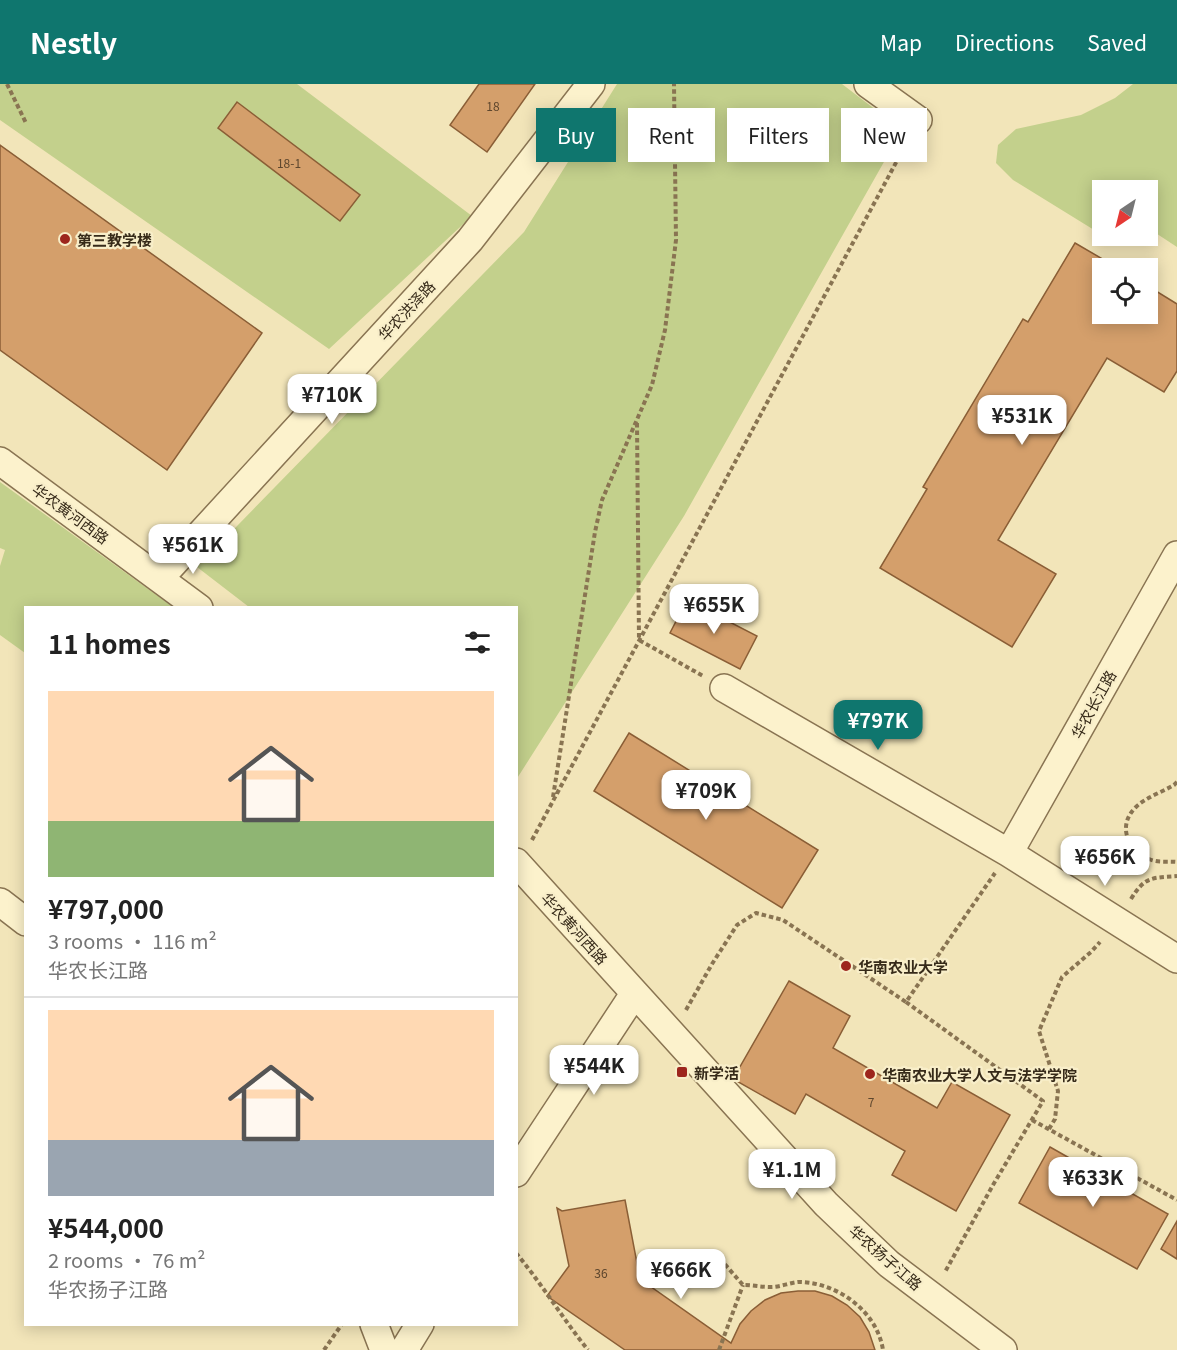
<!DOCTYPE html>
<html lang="en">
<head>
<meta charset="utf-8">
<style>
	body { margin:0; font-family:Georgia,"Noto Sans SC",serif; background:#f6f6f6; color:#222; height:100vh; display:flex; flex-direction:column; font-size:22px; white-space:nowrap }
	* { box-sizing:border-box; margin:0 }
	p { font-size:20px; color:#767676 }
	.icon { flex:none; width:33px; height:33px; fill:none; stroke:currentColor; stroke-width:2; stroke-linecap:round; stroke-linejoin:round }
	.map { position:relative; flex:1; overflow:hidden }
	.drawer { position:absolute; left:24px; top:522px; width:494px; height:720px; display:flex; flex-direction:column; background:#fff; border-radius:0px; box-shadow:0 3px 15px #0003 }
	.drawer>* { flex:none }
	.guide { position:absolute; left:536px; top:24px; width:550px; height:54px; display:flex; gap:12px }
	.needle { width:39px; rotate:215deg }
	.controls { position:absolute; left:1092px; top:96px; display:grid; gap:12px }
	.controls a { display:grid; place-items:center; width:66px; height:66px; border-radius:0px; background:#fff; box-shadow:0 3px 15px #0003; font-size:30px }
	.price { position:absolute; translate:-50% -51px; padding:0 14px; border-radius:12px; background:#fff; color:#222; font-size:20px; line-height:39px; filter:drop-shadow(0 2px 3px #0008) }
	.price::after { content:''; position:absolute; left:50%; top:36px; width:18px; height:14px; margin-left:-9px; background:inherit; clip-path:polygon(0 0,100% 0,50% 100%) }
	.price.selected { background:#0f766e; color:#fff }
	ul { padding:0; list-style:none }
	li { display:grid; align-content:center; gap:12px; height:318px; padding:0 24px }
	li+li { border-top:2px solid #e0e0e0 }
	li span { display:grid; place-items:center; height:186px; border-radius:0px; color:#555 }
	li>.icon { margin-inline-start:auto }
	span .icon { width:108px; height:108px; fill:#fffc; stroke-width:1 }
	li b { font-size:26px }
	h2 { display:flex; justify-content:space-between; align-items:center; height:72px; padding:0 24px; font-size:26px }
	.chip { padding:0 21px; border-radius:0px; background:#fff; box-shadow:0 3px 15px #0003; font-size:21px; line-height:54px }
	.chip.selected { background:#0f766e; color:#fff }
	header { display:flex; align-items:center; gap:36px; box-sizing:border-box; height:84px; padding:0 30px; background:#0f766e; color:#fff }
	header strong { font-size:28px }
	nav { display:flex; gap:33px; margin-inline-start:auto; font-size:21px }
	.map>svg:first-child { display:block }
	.green { fill:#c3d08c }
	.building { fill:#d49f6b; stroke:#8a5e36; stroke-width:1.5 }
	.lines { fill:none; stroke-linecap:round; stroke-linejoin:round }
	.minor-casing { stroke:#897452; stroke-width:30 }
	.path { stroke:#897452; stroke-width:4; stroke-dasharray:4.5 3; stroke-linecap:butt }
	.minor { stroke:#fcf2cc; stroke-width:27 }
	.poi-dot { fill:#9d261d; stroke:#f8eec9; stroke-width:2 }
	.labels { text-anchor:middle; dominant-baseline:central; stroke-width:4.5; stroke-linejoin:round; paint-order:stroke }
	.number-label { font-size:12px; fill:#5e472e }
	.poi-label { font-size:15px; font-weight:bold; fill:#362a19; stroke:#f8eec9; text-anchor:start }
	.street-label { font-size:15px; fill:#362a19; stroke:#f8eec9 }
</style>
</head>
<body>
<header>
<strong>Nestly</strong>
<nav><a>Map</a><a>Directions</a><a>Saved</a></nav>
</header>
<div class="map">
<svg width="1177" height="1266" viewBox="0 0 1177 1266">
	<rect width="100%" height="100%" fill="#f2e5b9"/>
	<path class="green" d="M0 0H297L472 132 329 265 0 36Z
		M617 0H842L902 46 684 432 516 696V524L249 523 197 483 524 148Z
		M1133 0H1177V163L1148 144V106H1102V144L1099 149 1013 96 996 79 998 61 1016 45 1081 31 1115 14Z
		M0 398 173 523 26 524 25 569 0 551V482L5 466 0 464Z"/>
	<path class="building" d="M479 0H535L487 68 450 41Z
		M237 18 360 111 340 137 218 44Z
		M0 61 262 249 167 386 0 266Z
		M1075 159 1118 184H1102V230H1148V202L1177 220V287L1164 308 1107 274 998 456 1056 490 1012 563 880 484 927 405 923 403 1023 235 1028 238Z
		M687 516 757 552 740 585 670 549Z
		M629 649 818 766 782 824 594 707Z
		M789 897 850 932 833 964 937 1024 952 998 1010 1031 956 1127 892 1091 905 1067 806 1010 795 1030 733 995Z
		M1050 1063 1168 1130 1137 1185 1019 1119Z
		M625 1116 640 1195 731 1259 740 1240 751 1227 765 1216 781 1209 798 1207H815L832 1212 847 1221 860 1233 869 1248 875 1266H625L547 1212 569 1182 557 1124 562 1127Z
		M1177 1137V1175L1161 1165Z"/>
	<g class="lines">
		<g class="minor-casing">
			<path id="minor" d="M868 0 918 36
				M0 377 199 524
				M160 494 470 156 591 0
				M724 604 1009 769 1177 875
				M1009 769 1177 471
				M516 778 826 1120 889 1180 1003 1266
				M0 818 26 838
				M516 1089 634 910
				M374 1240 384 1266
				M404 1266 420 1240"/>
		</g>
		<path class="path" d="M7 0 26 39
			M637 339 639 556 703 592
			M1177 698 1174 701C1162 708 1147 713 1137 722 1117 740 1126 765 1149 775 1157 779 1168 777 1177 778
			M553 713 595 448 602 416 652 301 665 246 676 156 674 0
			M532 756 906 60
			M1131 815C1145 792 1152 794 1177 792
			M906 918 1043 1017 993 1101 945 1188
			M686 926 712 880 737 841 756 829 783 836 906 918 995 789
			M1032 1036 1177 1116
			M1049 1045 1055 1035 1058 1007 1039 947 1062 893 1091 868 1100 858
			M516 1169C542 1200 563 1235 588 1266
			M715 1169 743 1201C752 1201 761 1203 771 1203 780 1203 789 1199 798 1198 837 1198 877 1227 883 1266
			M324 1266 342 1240
			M719 1266 743 1201"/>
		<use href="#minor" class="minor"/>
	</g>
	<g class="poi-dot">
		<circle cx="65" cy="155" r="6"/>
		<circle cx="846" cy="882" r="6"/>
		<rect x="676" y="982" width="12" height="12" rx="3"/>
		<circle cx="870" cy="990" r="6"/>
	</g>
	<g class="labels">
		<g class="number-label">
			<text x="493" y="21">18</text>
			<text x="289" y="78">18-1</text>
			<text x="871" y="1017">7</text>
			<text x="601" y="1188">36</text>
		</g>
		<g class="poi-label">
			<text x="77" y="155">第三教学楼</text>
			<text x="858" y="882">华南农业大学</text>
			<text x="694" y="988">新学活</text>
			<text x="882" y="990">华南农业大学人文与法学学院</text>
		</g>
		<g class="street-label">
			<text transform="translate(406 226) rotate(-47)">华农洪泽路</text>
			<text transform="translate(71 429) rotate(36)">华农黄河西路</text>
			<text transform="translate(1093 620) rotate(-61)">华农长江路</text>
			<text transform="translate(575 844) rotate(48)">华农黄河西路</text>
			<text transform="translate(886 1173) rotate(41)">华农扬子江路</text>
		</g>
	</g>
</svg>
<div class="controls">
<a><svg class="needle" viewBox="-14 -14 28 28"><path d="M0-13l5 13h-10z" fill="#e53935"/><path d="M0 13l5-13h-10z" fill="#767676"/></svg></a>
<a><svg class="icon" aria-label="locate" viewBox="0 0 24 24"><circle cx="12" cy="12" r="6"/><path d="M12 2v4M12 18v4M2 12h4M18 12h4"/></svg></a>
</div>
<b class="price" style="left:332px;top:341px">¥710K</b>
<b class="price" style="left:1022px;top:362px">¥531K</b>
<b class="price" style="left:193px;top:491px">¥561K</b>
<b class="price" style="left:714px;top:551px">¥655K</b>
<b class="price selected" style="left:878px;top:667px">¥797K</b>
<b class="price" style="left:706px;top:737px">¥709K</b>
<b class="price" style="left:1105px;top:803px">¥656K</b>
<b class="price" style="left:594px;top:1012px">¥544K</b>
<b class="price" style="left:792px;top:1116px">¥1.1M</b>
<b class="price" style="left:1093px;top:1124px">¥633K</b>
<b class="price" style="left:681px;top:1216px">¥666K</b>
<div class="guide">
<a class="chip selected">Buy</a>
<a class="chip">Rent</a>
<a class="chip">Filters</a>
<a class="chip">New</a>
</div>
<section class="drawer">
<h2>11 homes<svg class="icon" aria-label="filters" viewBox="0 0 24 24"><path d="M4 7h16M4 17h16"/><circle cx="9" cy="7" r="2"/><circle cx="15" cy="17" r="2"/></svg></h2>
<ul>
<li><span style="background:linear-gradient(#ffd9b3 70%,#8fb573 0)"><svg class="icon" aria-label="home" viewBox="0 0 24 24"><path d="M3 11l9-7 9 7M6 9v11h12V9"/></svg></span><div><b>¥797,000</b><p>3 rooms · 116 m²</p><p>华农长江路</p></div></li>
<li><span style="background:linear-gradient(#ffd9b3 70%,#9aa5b1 0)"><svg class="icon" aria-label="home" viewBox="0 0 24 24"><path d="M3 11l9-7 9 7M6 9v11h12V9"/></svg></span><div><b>¥544,000</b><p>2 rooms · 76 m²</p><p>华农扬子江路</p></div></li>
</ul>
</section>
</div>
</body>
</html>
